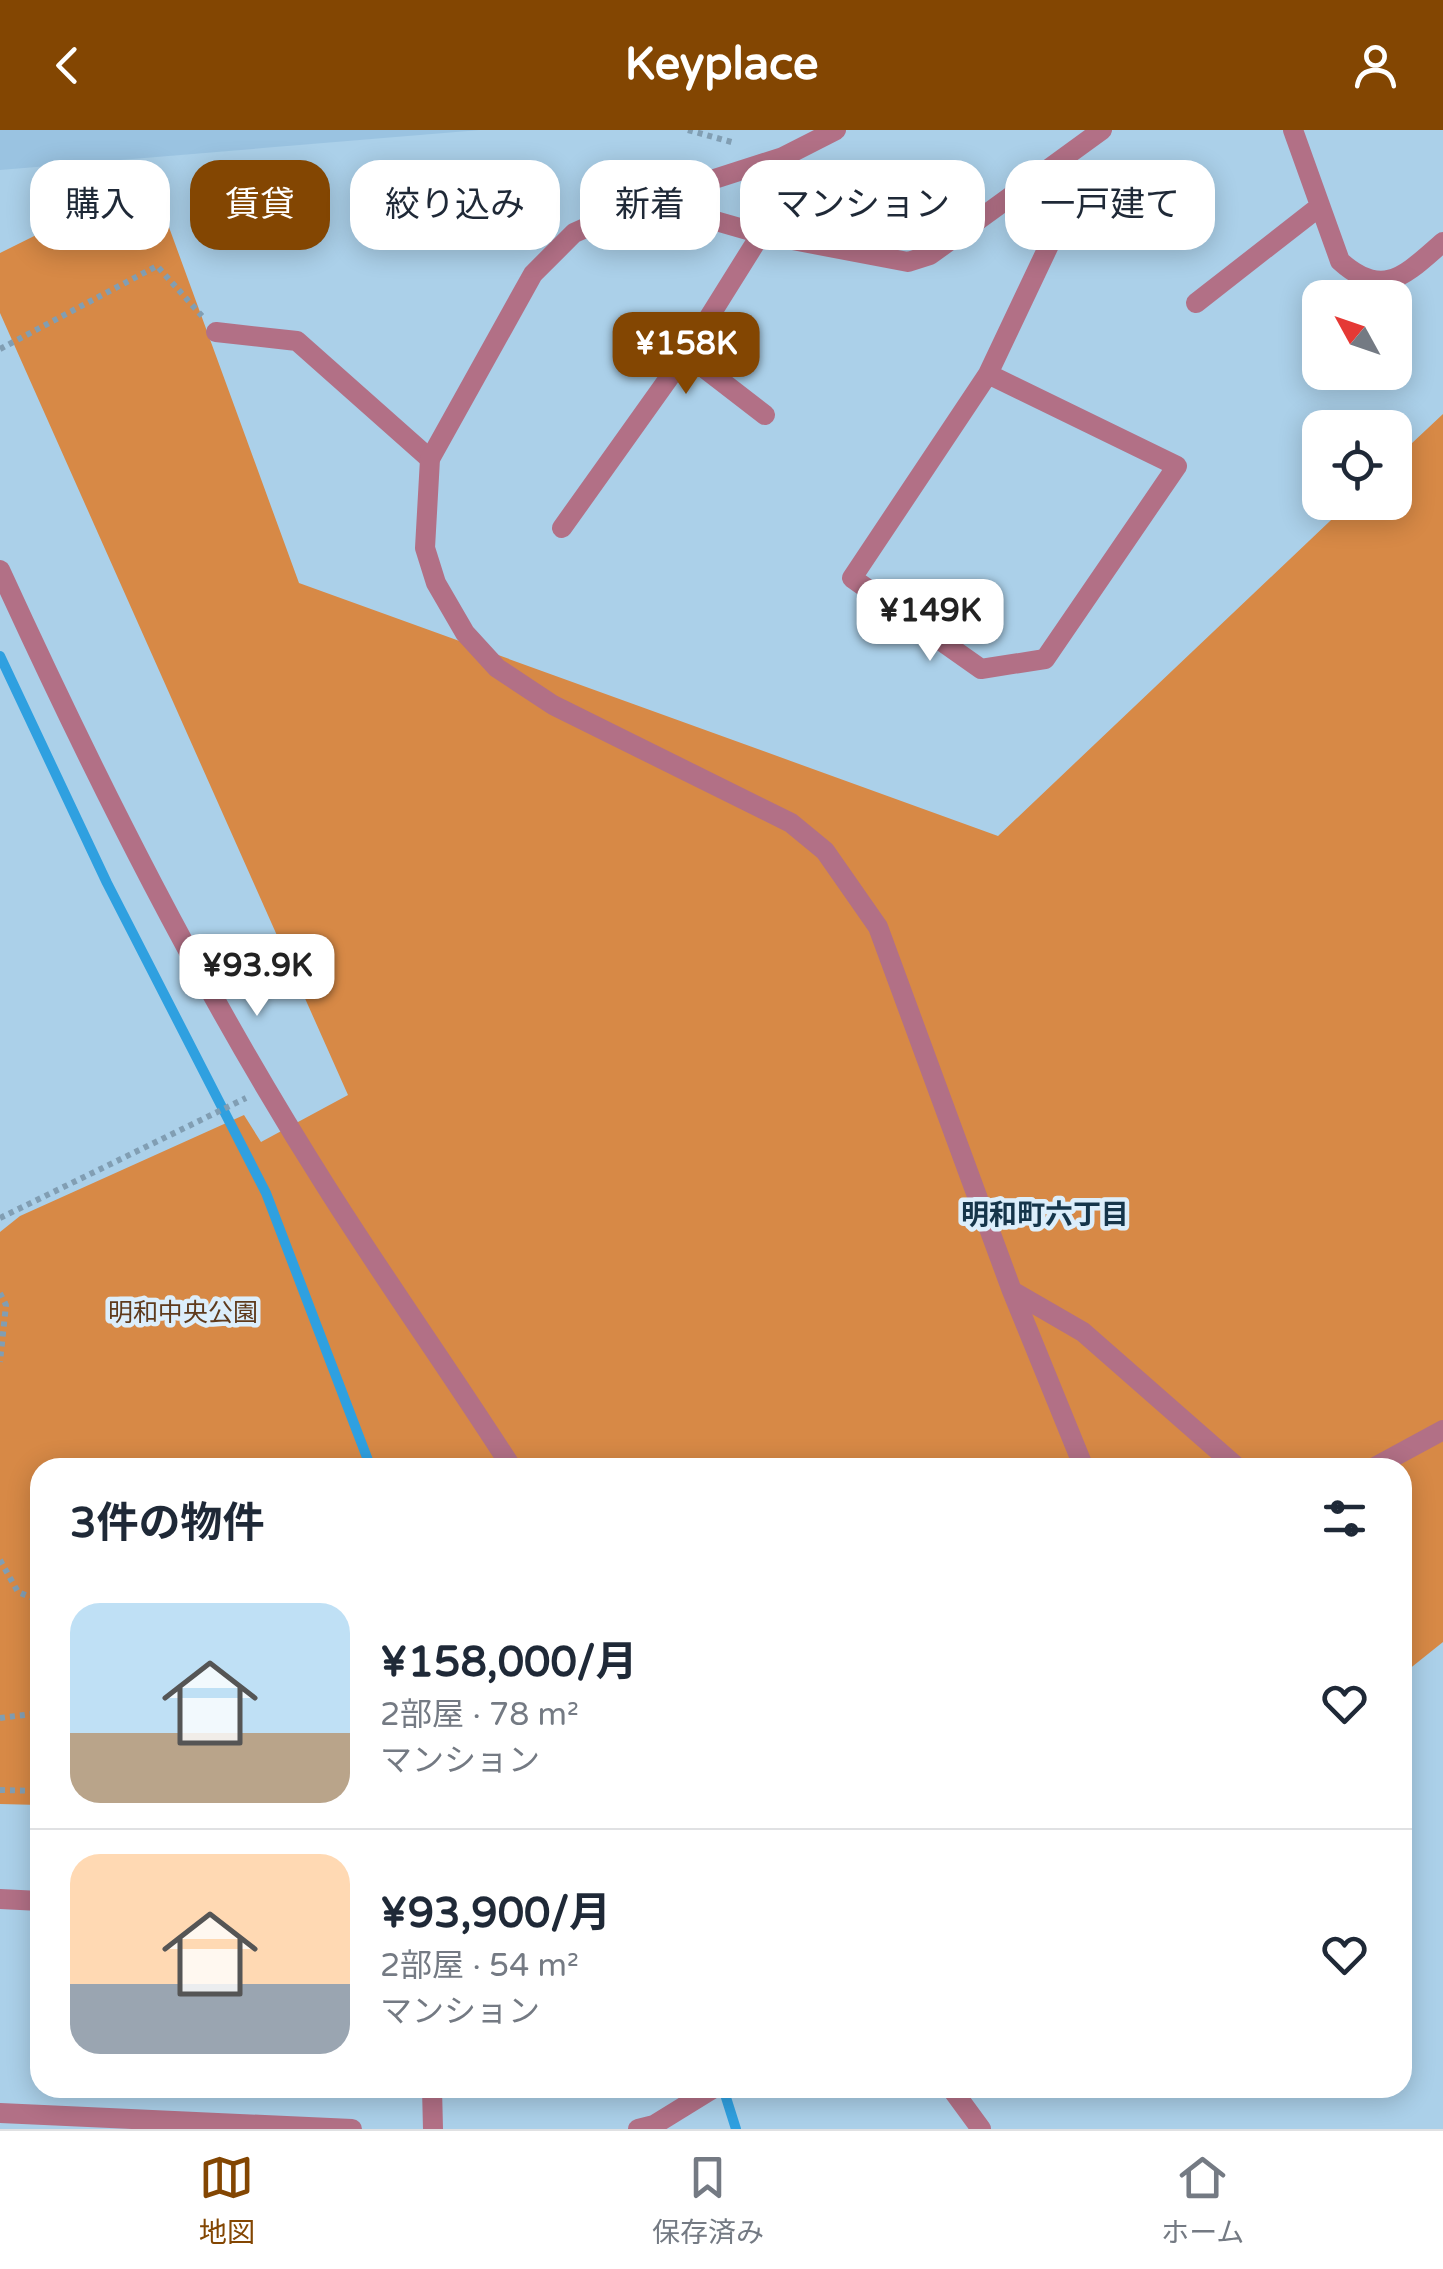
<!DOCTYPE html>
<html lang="ja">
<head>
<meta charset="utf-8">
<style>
	body { margin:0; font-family:"Varela Round","Noto Sans JP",sans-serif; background:#f6f6f7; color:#1f2937; height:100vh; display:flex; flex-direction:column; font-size:38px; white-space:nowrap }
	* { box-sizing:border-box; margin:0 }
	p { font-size:32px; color:#747a83 }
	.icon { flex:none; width:55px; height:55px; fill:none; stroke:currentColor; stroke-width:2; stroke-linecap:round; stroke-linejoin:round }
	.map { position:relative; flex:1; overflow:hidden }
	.panel { position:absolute; left:30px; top:1328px; width:1382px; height:640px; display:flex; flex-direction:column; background:#fff; border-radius:30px; box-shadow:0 5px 25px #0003 }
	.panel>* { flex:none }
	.top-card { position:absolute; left:30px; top:30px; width:1385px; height:90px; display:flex; gap:20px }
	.needle { width:65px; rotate:310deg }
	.tools { position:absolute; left:1302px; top:150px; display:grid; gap:20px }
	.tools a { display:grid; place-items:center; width:110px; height:110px; border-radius:20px; background:#fff; box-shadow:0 5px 25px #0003; font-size:50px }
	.price { position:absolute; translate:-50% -85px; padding:0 22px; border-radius:20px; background:#fff; color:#222; font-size:32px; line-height:65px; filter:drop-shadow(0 2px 5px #0008) }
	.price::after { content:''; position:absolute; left:50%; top:60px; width:30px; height:22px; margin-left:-15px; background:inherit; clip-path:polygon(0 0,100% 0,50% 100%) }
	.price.selected { background:#834602; color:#fff }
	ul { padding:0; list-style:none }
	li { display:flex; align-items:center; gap:30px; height:250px; padding:0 40px }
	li+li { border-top:2px solid #e0e1e3 }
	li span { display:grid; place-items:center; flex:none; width:280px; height:200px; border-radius:30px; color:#555 }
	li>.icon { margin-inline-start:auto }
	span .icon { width:120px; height:120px; fill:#fffc; stroke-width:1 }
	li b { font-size:42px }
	h2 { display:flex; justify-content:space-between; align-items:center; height:120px; padding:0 40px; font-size:42px }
	.tag { padding:0 35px; border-radius:30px; background:#fff; box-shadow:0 5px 25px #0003; font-size:35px; line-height:90px }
	.tag.selected { background:#834602; color:#fff }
	header { display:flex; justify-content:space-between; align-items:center; height:130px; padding:0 40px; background:#834602; color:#fff; font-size:45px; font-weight:800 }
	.menu { display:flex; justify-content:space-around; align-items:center; height:140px; border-top:2px solid #e0e1e3; background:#fff; font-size:28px; color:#747a83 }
	.menu a { display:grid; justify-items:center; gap:5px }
	.menu .selected { color:#834602 }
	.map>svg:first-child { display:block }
	.built { fill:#9ac3e1 }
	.green { fill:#d78946 }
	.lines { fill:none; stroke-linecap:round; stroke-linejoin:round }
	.stream { stroke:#2fa0e0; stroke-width:10 }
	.path { stroke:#819eb3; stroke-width:6; stroke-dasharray:5 5; stroke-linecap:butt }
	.minor { stroke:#b27086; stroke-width:20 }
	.tertiary { stroke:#b27086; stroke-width:20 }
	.labels { text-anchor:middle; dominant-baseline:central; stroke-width:9; stroke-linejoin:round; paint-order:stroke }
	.park-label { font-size:25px; fill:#5e3a1c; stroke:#dceefb }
	.neighbourhood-label { font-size:28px; font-weight:bold; fill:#15354a; stroke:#dceefb }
</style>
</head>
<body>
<header><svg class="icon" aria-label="back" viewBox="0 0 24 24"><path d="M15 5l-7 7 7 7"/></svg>Keyplace<svg class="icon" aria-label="person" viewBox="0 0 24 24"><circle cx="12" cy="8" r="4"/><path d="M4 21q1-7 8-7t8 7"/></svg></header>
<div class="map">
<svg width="1443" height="1999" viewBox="0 0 1443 1999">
	<rect width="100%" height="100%" fill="#abd0e9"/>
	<path class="built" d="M0 0H480L0 40Z"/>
	<path class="green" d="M151 48 299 453 998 706 1349 373 1395 372V329L1443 284V1512L1403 1544 1402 1338H40V1675L0 1674V1102L20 1086 244 985 261 1012 348 965 0 183V123Z"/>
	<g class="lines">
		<path class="stream" d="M0 526 107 753 266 1063 371 1338
			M723 1958 736 1999"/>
		<path class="path" d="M688 0 735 13
			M0 219 157 136 202 186
			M0 1088 246 968
			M0 1163 6 1175 0 1232
			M0 1430 18 1462 40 1471
			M0 1588 40 1583
			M0 1660 40 1661"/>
		<path class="minor" d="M1293 0 1340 131C1384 171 1407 143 1443 112
			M646 71 761 104 908 132 930 125 1102 0
			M1196 173 1319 77
			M216 202 297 211 430 329
			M686 224 765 285
			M988 244 1177 336 1045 529 981 539 852 448 988 244 1069 73 1074 50 1066 27
			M562 398 686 224 761 104
			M0 1769 40 1771
			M432 1958 433 1999"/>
		<path class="tertiary" d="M836 0 783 27 646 71 574 103 533 144 430 329 425 418 436 453 465 503 497 538 553 575 791 693 825 721 878 797 1012 1161 1084 1338
			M0 440C97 652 202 861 327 1058 387 1153 452 1244 512 1338
			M1012 1161 1083 1202 1238 1338
			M1373 1338 1443 1300
			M951 1958 981 1999
			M0 1983 352 1999
			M638 1999 654 1995 714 1958"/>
	</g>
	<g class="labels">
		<g class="park-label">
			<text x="183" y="1183">明和中央公園</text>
		</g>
		<g class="neighbourhood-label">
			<text x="1045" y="1085">明和町六丁目</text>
		</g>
	</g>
</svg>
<div class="tools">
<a><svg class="needle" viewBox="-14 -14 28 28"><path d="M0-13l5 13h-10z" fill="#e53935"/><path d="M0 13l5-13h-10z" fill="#747a83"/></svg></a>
<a><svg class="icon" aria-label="locate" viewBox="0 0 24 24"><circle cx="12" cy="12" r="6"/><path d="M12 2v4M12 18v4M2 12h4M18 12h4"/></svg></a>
</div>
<b class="price selected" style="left:686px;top:267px">¥158K</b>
<b class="price" style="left:930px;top:534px">¥149K</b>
<b class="price" style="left:257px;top:889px">¥93.9K</b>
<div class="top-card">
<a class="tag">購入</a>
<a class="tag selected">賃貸</a>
<a class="tag">絞り込み</a>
<a class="tag">新着</a>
<a class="tag">マンション</a>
<a class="tag">一戸建て</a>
</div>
<section class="panel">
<h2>3件の物件<svg class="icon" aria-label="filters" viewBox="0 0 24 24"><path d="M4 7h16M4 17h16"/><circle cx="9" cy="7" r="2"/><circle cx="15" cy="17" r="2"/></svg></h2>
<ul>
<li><span style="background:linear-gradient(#bfe0f5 65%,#b9a48a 0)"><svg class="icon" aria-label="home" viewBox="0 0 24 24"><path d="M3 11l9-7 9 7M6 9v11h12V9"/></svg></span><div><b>¥158,000/月</b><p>2部屋 · 78 m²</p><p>マンション</p></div><svg class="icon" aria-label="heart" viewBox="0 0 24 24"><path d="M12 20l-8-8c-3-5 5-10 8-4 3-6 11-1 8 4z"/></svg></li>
<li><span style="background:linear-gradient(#ffd9b3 65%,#9aa5b1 0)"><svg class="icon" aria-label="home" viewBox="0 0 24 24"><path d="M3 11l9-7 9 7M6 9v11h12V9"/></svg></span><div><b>¥93,900/月</b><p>2部屋 · 54 m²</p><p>マンション</p></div><svg class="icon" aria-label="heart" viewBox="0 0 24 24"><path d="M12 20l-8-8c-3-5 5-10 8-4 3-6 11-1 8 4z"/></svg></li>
</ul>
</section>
</div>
<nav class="menu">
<a class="selected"><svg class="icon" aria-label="map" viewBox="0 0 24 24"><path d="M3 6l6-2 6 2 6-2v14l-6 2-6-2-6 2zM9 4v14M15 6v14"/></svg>地図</a>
<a><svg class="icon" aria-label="saved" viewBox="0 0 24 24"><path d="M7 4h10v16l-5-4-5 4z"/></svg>保存済み</a>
<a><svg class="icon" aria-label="home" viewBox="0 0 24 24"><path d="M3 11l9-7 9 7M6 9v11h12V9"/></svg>ホーム</a>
</nav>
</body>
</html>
